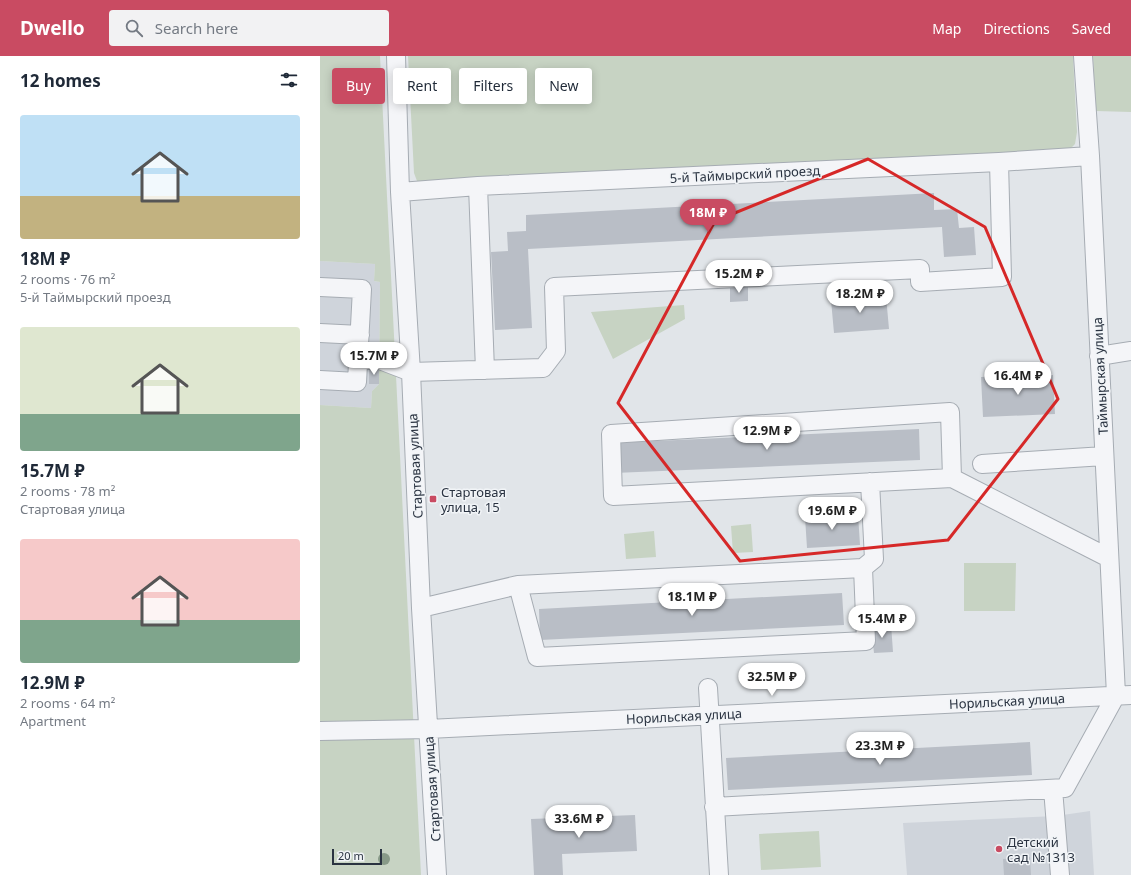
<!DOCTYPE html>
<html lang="en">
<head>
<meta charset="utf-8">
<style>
	body { margin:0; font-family:"Noto Sans",sans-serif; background:#f2f2f3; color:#1f2937; height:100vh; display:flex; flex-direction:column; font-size:15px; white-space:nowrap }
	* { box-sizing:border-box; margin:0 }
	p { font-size:13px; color:#747a83 }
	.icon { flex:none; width:22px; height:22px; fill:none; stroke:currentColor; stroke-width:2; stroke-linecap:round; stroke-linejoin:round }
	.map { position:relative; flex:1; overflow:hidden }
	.side { display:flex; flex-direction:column; background:#fff; width:320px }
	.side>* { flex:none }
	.guide { position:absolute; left:12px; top:12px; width:380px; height:36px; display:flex; gap:8px }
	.scale { position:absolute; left:12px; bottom:10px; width:50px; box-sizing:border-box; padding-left:4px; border:2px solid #2a3341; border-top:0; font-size:11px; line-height:14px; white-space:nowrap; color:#2a3341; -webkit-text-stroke:3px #f1f4f7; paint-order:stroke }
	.price { position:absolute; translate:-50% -34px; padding:0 9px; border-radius:14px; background:#fff; color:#222; font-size:13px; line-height:26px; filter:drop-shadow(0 1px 2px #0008) }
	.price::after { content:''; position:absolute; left:50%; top:24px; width:12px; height:9px; margin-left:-6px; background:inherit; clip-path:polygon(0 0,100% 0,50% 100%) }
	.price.active { background:#c94b62; color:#fff }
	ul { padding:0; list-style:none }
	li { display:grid; align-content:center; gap:8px; height:212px; padding:0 20px }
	li span { display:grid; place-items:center; height:124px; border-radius:4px; color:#555 }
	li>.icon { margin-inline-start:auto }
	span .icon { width:72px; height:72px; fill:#fffc; stroke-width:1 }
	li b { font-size:17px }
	h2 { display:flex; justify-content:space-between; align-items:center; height:48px; padding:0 20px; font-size:17px }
	.pill { padding:0 14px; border-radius:4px; background:#fff; box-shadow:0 2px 10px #0003; font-size:14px; line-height:36px }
	.pill.active { background:#c94b62; color:#fff }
	header { display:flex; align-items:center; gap:24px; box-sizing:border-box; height:56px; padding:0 20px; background:#c94b62; color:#fff }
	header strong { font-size:19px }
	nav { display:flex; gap:22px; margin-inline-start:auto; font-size:14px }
	.search { width:280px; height:36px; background:#f2f2f3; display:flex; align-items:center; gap:10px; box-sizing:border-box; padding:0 14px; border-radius:4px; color:#747a83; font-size:15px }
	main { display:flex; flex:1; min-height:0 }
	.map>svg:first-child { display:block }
	.built { fill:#cfd4db }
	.green { fill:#c7d3c3 }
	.building { fill:#b9bec6 }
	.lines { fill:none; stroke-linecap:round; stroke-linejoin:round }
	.minor-casing { stroke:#a6acb3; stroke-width:20 }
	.minor { stroke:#f4f5f8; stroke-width:18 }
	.tree { fill:#889a88 }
	.marked { fill:none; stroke:#d62828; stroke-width:3; stroke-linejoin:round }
	.poi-dot { fill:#c94b62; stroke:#f1f4f7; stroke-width:1.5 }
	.labels { text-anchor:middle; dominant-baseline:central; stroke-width:3; stroke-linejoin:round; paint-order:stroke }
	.street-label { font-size:13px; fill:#2a3341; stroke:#f1f4f7 }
	.poi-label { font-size:13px; fill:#2a3341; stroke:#f1f4f7; text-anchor:start }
</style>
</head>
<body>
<header>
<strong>Dwello</strong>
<div class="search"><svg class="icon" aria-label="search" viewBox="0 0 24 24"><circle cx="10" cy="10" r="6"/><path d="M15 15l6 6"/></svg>Search here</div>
<nav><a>Map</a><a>Directions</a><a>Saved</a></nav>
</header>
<main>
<section class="side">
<h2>12 homes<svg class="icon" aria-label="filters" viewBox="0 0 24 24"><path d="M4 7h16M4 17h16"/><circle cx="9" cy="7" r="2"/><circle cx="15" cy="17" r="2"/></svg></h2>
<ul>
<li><span style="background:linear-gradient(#bfe0f5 65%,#c2b280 0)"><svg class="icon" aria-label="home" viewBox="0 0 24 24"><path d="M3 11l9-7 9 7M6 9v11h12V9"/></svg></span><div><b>18M ₽</b><p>2 rooms · 76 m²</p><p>5-й Таймырский проезд</p></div></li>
<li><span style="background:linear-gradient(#dfe7d0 70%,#7fa58c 0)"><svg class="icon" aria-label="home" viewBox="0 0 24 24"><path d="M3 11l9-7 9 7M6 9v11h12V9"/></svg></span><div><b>15.7M ₽</b><p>2 rooms · 78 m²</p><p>Стартовая улица</p></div></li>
<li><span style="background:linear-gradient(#f6c9c9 65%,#7fa58c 0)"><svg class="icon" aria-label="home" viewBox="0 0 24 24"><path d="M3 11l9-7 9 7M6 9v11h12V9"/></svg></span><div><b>12.9M ₽</b><p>2 rooms · 64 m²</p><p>Apartment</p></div></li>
</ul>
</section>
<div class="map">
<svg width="811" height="819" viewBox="0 0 811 819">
	<rect width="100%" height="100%" fill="#e1e5e9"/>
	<path class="built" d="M0 205 55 208 54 225 60 226 59 328 52 335 51 352 0 349Z
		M770 755 774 819H587L583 767 736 760Z"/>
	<path class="green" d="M0 0H60L101 819H0V349L51 352 52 335 59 328 60 226 54 225 55 208 0 205Z
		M88 0H753L757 76 755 88 748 95 105 128 97 125 94 117Z
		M773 0H811V56L776 55Z
		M364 249 365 263 293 303 271 256Z
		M431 468 433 496 413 497 411 470Z
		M334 475 336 501 306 503 304 478Z
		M644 507H696L695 555H644Z
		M499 775 501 811 441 814 439 778Z"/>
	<path class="building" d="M614 137V154L637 153 639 172 654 171 656 199 624 201 622 171 208 193 212 272 175 274 171 196 188 195 187 176 206 175V159Z
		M428 230V245L410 246V231Z
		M566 240 569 273 514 277 511 244Z
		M49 312H59V328H49Z
		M733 319 735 358 663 361 661 321Z
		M599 373 600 404 294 417 293 387Z
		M538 458 540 489 487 492 485 461Z
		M522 537 524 569 220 584 219 553Z
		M571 568 573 596 554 597 551 570Z
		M710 686 712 719 408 734 406 702Z
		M315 759 317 795 242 798 243 819H214L211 763Z
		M710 801 711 819H684L683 803Z"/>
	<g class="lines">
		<g class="minor-casing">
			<path id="minor" d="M76 0 80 136 91 316 101 552 117 819
				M763 0 770 100 796 639
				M158 130 165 314
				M80 136 158 130 679 106 770 100
				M0 231 42 233 37 326 0 324
				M0 277 40 279
				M779 300 811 295
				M38 304H60L91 316 223 312 236 295 234 231 600 213V226L682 221 679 106
				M662 408 784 400
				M632 422 630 356 291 378 293 440 632 422 789 502
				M198 529 217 601 546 585 543 512
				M101 552 198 529 543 512 554 503 550 426
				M388 632 399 819
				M0 675 108 673 811 639
				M733 733 740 819
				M394 751 745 732 796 639"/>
		</g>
		<use href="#minor" class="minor"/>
	</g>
	<circle class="tree" cx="64" cy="803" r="6"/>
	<path class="marked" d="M548 103 665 171 738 343 628 484 420 505 298 347 395 165Z"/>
	<g class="poi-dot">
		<rect x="109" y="439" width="8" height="8" rx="2"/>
		<circle cx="679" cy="793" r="4"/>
	</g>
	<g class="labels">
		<g class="street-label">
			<text transform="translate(425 118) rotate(-3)">5-й Таймырский проезд</text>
			<text transform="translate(780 320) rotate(-93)">Таймырская улица</text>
			<text transform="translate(95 410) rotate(-93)">Стартовая улица</text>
			<text transform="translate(687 645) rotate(-3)">Норильская улица</text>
			<text transform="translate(364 660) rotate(-3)">Норильская улица</text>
			<text transform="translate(112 733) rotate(-94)">Стартовая улица</text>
		</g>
		<g class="poi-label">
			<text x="121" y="436">Стартовая<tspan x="121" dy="15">улица, 15</tspan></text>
			<text x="687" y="786">Детский<tspan x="687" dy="15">сад №1313</tspan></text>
		</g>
	</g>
</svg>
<div class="scale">20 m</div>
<b class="price active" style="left:388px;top:177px">18M ₽</b>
<b class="price" style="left:419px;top:238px">15.2M ₽</b>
<b class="price" style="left:540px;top:258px">18.2M ₽</b>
<b class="price" style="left:54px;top:320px">15.7M ₽</b>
<b class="price" style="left:698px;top:340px">16.4M ₽</b>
<b class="price" style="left:447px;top:395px">12.9M ₽</b>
<b class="price" style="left:512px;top:475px">19.6M ₽</b>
<b class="price" style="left:372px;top:561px">18.1M ₽</b>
<b class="price" style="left:562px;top:583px">15.4M ₽</b>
<b class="price" style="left:452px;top:641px">32.5M ₽</b>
<b class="price" style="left:560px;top:710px">23.3M ₽</b>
<b class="price" style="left:259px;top:783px">33.6M ₽</b>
<div class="guide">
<a class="pill active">Buy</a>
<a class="pill">Rent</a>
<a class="pill">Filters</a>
<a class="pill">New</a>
</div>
</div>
</main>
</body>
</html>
